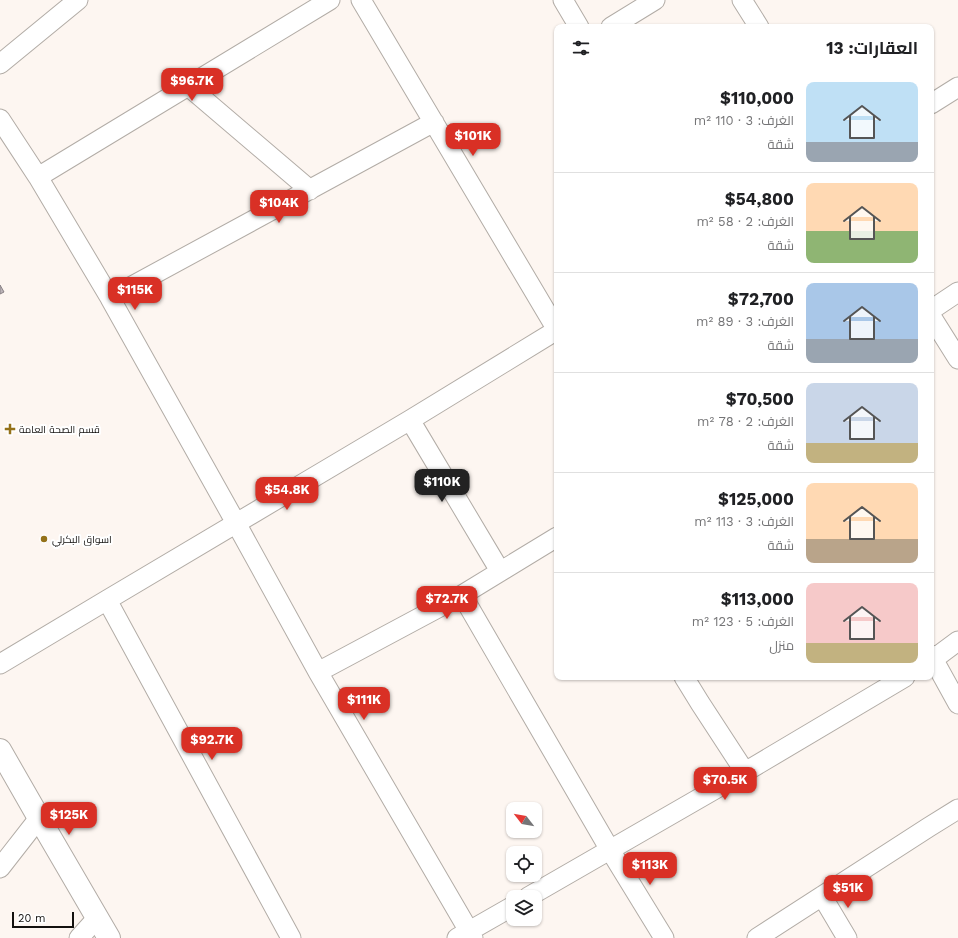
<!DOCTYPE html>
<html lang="ar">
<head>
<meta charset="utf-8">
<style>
	body { margin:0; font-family:"Work Sans",Cairo,sans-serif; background:#f2f2f2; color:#202124; direction:rtl; height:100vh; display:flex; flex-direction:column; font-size:15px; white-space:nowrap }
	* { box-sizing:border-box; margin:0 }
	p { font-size:13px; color:#757577 }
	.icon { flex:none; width:22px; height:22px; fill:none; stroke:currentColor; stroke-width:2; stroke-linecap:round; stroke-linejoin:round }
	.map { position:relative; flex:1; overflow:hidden; direction:ltr }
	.panel { position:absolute; left:554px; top:24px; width:380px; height:656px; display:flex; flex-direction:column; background:#fff; border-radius:8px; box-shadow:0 1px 3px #0004; direction:rtl }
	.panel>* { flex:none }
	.needle { width:26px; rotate:301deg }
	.buttons { position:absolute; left:506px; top:802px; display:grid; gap:8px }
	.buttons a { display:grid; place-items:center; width:36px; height:36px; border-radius:8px; background:#fff; box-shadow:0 1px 3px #0004; font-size:20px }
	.scale { position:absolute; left:12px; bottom:10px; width:62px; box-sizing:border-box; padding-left:4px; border:2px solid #13110f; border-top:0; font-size:11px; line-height:14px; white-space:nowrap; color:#13110f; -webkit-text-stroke:3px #fff; paint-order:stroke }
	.price { position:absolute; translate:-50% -34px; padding:0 9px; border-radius:8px; background:#d93025; color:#fff; font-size:13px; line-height:26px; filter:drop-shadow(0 1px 2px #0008) }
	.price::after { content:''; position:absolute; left:50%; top:24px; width:12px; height:9px; margin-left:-6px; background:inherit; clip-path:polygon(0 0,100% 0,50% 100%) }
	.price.selected { background:#222; color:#fff }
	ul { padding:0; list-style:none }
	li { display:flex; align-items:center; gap:12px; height:100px; padding:0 16px }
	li+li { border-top:1px solid #e0e0e0 }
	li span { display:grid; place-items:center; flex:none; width:112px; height:80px; border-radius:8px; color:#555 }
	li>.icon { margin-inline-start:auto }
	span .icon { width:48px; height:48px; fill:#fffc; stroke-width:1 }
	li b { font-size:17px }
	h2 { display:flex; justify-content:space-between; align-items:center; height:48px; padding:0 16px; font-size:17px }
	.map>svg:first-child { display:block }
	.building { fill:#bcb4b9; stroke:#888185 }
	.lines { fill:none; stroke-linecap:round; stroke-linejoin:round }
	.minor-casing { stroke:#b2aca6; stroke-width:21 }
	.tertiary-casing { stroke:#b2aca6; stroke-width:24 }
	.minor { stroke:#fff; stroke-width:19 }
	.tertiary { stroke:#fff; stroke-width:22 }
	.poi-dot { fill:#947119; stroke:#fff; stroke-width:1.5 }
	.labels { text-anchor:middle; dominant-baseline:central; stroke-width:4; stroke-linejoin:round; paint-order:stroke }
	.poi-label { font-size:10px; fill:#13110f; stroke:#fff; text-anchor:start }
</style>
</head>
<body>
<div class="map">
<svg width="958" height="938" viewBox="0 0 958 938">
	<rect width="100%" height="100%" fill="#fdf6f1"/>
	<path class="building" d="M0 285 4 292 0 294Z"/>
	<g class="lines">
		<g class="minor-casing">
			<path id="minor" d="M361 0 557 330
				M563 0 579 27
				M742 0 759 27
				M611 27 655 0
				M0 64 78 0
				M188 86 310 190
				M931 104 958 87
				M0 119 38 177 110 298 236 523 318 672 473 938
				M38 177 330 0
				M110 298 434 122
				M931 310 958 292
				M931 316 958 359
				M410 420 500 571
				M462 595 610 850 664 938
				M107 600 291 938
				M931 655 958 704
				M931 661 958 641
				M0 664 107 600 410 420 557 330
				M318 672 462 595 557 537
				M684 677 700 703 745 772
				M0 868 39 818
				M822 896 847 938
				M528 897 745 772 905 677
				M79 938 97 918
				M457 938 513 906
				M757 938 929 827 958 809"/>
		</g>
		<g class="tertiary-casing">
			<path id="tertiary" d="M0 750 39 818 109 938"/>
		</g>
		<use href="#minor" class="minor"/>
		<use href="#tertiary" class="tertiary"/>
	</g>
	<g class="poi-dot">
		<path d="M8 423h4v4h4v4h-4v4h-4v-4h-4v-4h4z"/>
		<circle cx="44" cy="539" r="4"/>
	</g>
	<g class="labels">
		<g class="poi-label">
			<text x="19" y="429">قسم الصحة العامة</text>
			<text x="52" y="539">اسواق البكرلي</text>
		</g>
	</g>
</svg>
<div class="buttons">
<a><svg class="needle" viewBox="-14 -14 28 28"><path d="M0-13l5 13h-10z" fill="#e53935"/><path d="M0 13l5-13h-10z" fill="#757577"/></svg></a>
<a><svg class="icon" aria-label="locate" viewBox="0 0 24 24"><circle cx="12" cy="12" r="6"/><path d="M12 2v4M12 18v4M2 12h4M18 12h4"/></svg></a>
<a><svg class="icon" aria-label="layers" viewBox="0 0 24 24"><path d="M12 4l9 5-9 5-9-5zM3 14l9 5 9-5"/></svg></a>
</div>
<div class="scale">20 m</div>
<b class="price" style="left:192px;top:102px">$96.7K</b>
<b class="price" style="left:473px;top:157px">$101K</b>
<b class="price" style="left:279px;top:224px">$104K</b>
<b class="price" style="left:135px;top:311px">$115K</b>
<b class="price selected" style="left:442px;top:503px">$110K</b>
<b class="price" style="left:287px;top:511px">$54.8K</b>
<b class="price" style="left:447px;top:620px">$72.7K</b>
<b class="price" style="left:364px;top:721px">$111K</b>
<b class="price" style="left:212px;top:761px">$92.7K</b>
<b class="price" style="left:725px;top:801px">$70.5K</b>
<b class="price" style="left:69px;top:836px">$125K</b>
<b class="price" style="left:650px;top:886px">$113K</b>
<b class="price" style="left:848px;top:909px">$51K</b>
<section class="panel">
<h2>العقارات: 13<svg class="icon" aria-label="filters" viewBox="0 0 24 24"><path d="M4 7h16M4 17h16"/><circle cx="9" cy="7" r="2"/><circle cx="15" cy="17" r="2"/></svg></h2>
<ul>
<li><span style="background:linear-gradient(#bfe0f5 75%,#9aa5b1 0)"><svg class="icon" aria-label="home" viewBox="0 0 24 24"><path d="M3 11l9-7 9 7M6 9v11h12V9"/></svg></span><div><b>$110,000</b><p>الغرف: 3 · 110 m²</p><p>شقة</p></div></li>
<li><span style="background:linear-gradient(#ffd9b3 60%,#8fb573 0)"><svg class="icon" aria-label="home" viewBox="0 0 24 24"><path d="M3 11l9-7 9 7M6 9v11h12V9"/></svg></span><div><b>$54,800</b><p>الغرف: 2 · 58 m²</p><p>شقة</p></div></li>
<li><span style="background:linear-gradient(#a9c7e8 70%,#9aa5b1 0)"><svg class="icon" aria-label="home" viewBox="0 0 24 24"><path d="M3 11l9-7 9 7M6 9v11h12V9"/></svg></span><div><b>$72,700</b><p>الغرف: 3 · 89 m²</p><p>شقة</p></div></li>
<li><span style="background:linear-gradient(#c9d6e8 75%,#c2b280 0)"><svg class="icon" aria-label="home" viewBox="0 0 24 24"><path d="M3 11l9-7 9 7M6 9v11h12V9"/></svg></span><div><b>$70,500</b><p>الغرف: 2 · 78 m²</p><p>شقة</p></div></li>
<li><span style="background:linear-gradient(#ffd9b3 70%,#b9a48a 0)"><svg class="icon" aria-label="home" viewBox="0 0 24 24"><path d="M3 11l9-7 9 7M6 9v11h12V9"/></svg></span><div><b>$125,000</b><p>الغرف: 3 · 113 m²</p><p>شقة</p></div></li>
<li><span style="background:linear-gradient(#f6c9c9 75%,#c2b280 0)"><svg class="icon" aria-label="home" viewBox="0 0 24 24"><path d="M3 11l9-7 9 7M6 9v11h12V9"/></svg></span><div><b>$113,000</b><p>الغرف: 5 · 123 m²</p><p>منزل</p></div></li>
</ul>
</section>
</div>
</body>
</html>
